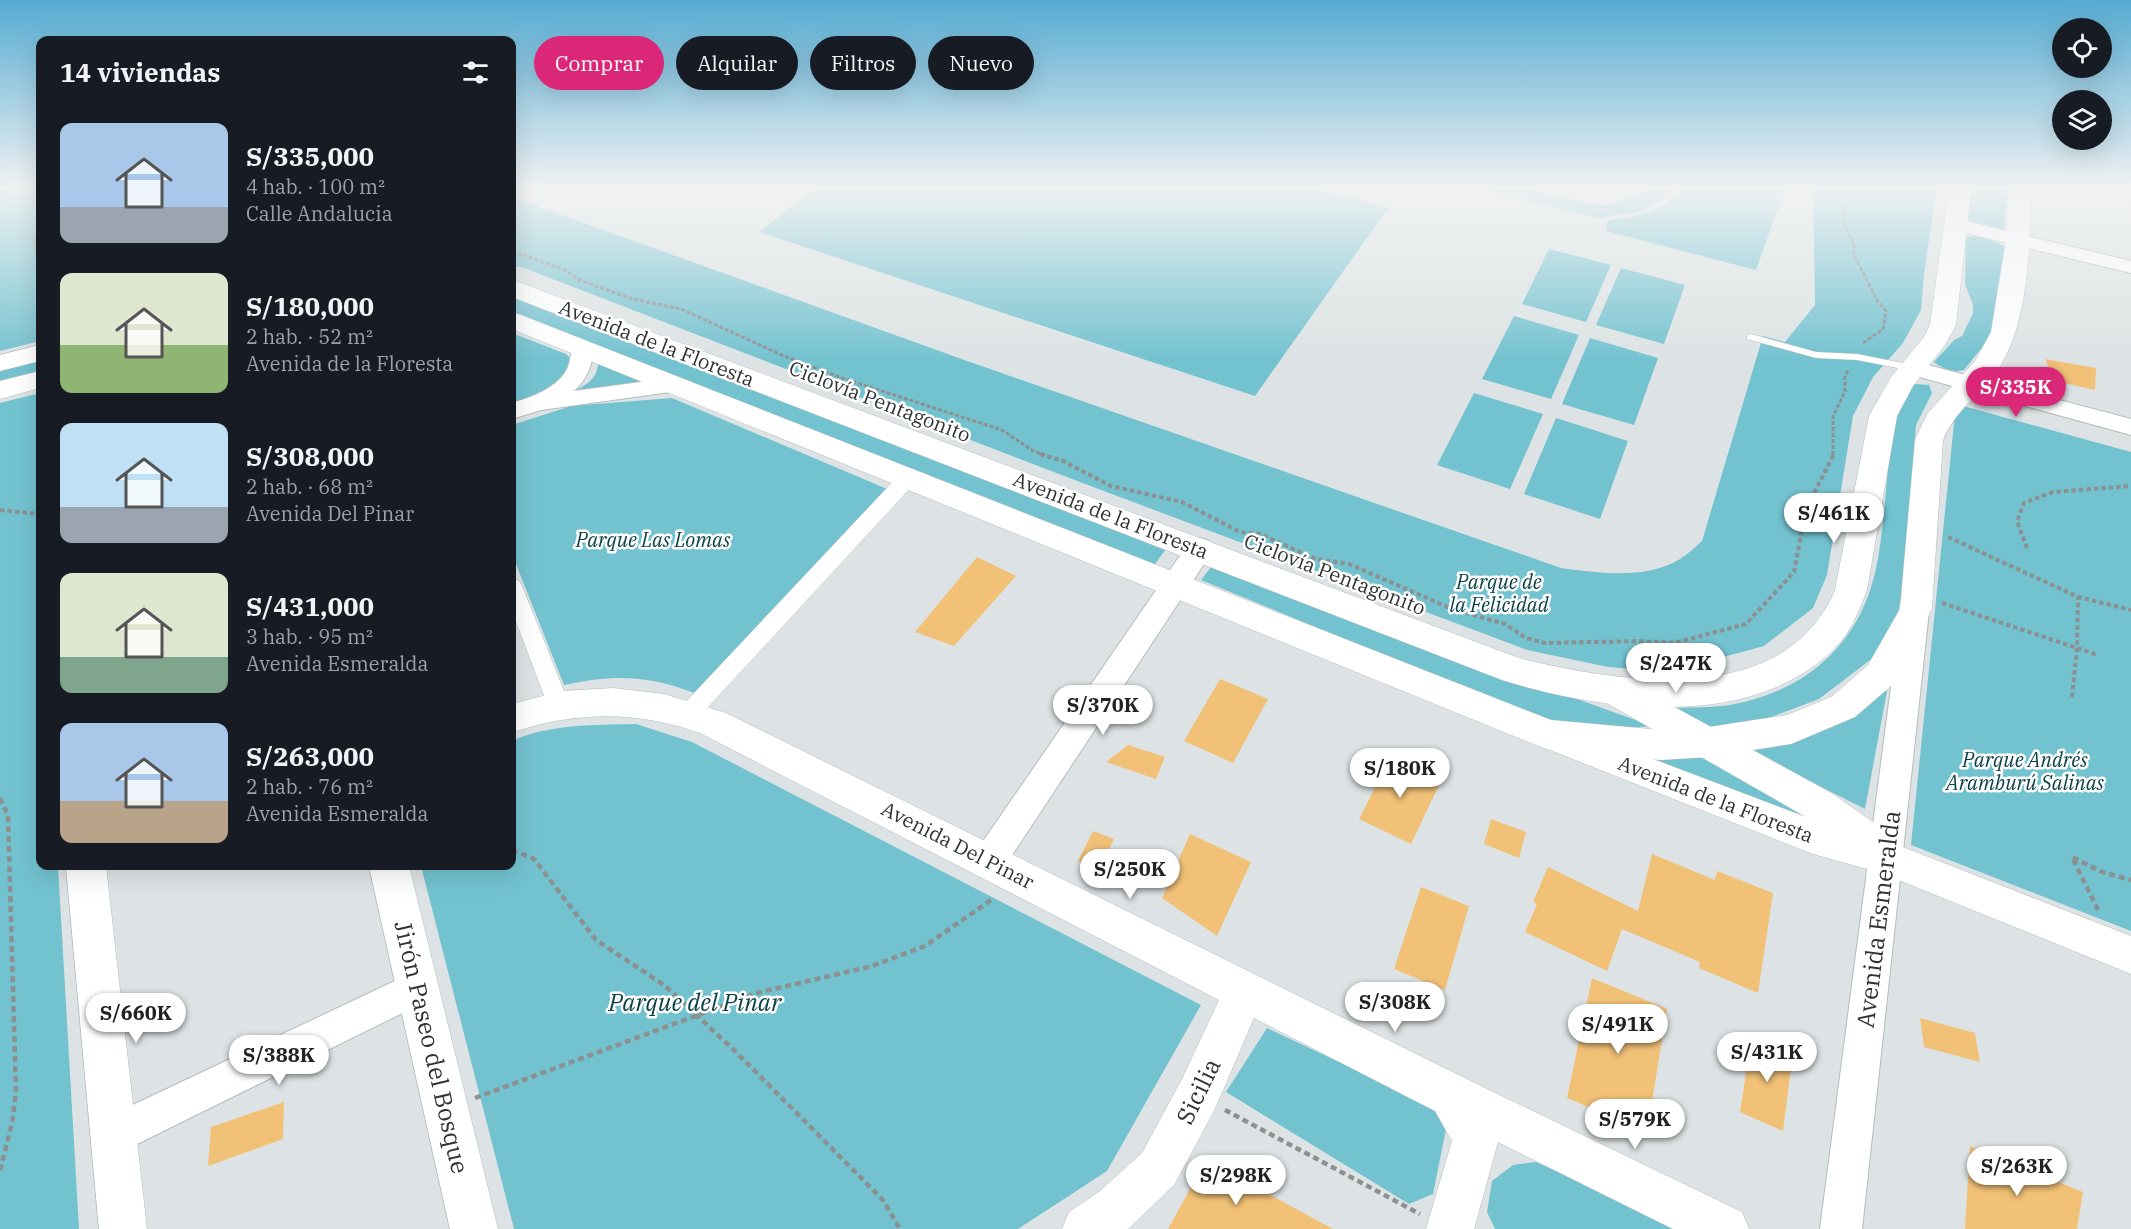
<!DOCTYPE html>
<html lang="es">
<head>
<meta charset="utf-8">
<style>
	body { margin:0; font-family:"IBM Plex Serif",serif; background:#20242c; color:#f1f3f6; height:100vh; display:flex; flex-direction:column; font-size:22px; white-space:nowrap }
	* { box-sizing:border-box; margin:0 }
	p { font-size:20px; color:#9ea1a6 }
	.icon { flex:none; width:33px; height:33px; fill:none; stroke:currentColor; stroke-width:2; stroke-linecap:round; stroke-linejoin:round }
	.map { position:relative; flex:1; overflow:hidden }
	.panel { position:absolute; left:36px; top:36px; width:480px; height:834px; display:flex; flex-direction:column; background:#171b24; border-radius:12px; box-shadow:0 6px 24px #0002 }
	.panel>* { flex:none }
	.top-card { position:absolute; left:534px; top:36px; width:570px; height:54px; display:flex; gap:12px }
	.controls { position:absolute; left:2052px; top:18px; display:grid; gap:12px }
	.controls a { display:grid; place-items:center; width:60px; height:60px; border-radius:50%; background:#171b24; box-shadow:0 6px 24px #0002; font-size:30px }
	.price { position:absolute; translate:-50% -51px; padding:0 14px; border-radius:21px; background:#fff; color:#222; font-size:20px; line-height:39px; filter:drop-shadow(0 2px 3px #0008) }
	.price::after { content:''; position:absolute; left:50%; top:36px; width:18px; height:14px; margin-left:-9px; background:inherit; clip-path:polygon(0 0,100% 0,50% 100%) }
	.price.selected { background:#db2777; color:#fff }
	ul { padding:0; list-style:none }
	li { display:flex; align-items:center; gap:18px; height:150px; padding:0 24px }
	li span { display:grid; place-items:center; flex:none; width:168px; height:120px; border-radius:12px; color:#555 }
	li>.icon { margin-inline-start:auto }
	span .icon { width:72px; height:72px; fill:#fffc; stroke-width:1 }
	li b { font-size:26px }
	h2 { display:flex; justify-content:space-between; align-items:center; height:72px; padding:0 24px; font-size:26px }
	.chip { padding:0 21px; border-radius:27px; background:#171b24; box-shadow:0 6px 24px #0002; font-size:21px; line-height:54px }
	.chip.selected { background:#db2777; color:#fff }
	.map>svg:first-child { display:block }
	.green { fill:#73c2d0 }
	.building { fill:#f1c177 }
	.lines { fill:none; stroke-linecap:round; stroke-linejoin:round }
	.service-casing { stroke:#b6bcbd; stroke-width:1 }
	.pedestrian-casing { stroke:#b6bcbd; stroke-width:1 }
	.minor-casing { stroke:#b6bcbd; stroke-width:2 }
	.tertiary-casing { stroke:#b6bcbd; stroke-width:1 }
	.secondary-casing { stroke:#b6bcbd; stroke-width:1 }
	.path-far2 { stroke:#8b9090; stroke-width:3; stroke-dasharray:4 2; stroke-linecap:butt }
	.path-far1 { stroke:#8b9090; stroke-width:4; stroke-dasharray:4.5 3; stroke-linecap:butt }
	.path { stroke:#8b9090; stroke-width:4.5; stroke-dasharray:6 4; stroke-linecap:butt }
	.service { fill:#fff; fill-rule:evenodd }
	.pedestrian { fill:#fff; fill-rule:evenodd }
	.minor { fill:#fff; fill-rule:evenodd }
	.tertiary { fill:#fff; fill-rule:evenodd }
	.secondary { fill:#fff; fill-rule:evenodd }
	.labels { text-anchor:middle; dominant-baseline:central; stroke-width:5; stroke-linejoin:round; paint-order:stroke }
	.street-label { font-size:20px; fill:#303333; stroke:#fff }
	.park-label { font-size:20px; font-style:italic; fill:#0b4149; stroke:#fff }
	.near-street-label { font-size:24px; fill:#303333; stroke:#fff }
	.near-park-label { font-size:24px; font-style:italic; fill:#0b4149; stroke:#fff }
</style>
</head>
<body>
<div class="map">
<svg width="2131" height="1229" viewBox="0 0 2131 1229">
	<rect width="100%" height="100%" fill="#dde3e4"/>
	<path class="green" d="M0 189H40V341L0 351Z
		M815 189H1319L1388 208 1255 396 759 232Z
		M1482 189H1530L1591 204 1605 205 1636 197 1648 189H1674L1664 199 1638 212 1598 218Z
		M1680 189H1785L1756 270 1606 231 1608 221C1634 216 1665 213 1680 189Z
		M1813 189H1937L1924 274 1921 310 1903 343 1873 377 1853 416 1827 575 1813 608 1764 646 1668 672 1608 667 1527 650 1072 479 524 268 512 266V197L967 361 1561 568C1599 573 1646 580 1680 559 1688 554 1695 547 1702 541L1763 336 1785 342 1815 305Z
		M1968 189H2008L2004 229 1964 220Z
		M1979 236 2007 247 1992 335 1964 370C1953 373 1943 369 1934 362L1954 340 1962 336 1973 313V305L1965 284 1966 237Z
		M1549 249 1611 265 1586 322 1522 304Z
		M1621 268 1685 285 1664 344 1596 325Z
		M512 296 1166 549 1152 568 512 312Z
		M1514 316 1579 335 1551 399 1482 379Z
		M512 333 566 354 573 361 572 369 540 397 512 405Z
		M1590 338 1658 358 1634 425 1562 404Z
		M40 358V374L0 384V368Z
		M598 362 647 382 563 396C579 388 598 383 598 362Z
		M1915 384 1929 385 1932 393 1916 425 1904 584 1897 617 1874 657 1819 699 1723 735 1671 708C1690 707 1711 708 1730 705 1804 692 1858 646 1875 573 1884 534 1885 490 1890 451 1892 432 1899 396 1915 384Z
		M40 393V866H58L79 1229H0V403Z
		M1474 393 1543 414 1510 489 1437 465Z
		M672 398 887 489 697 694C648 675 615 674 564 685L512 554V425L571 406Z
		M1956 404 2131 452V931L1911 845Z
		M1556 418 1628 441 1600 519 1524 494Z
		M1211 567 1652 726 1601 730 1545 721 1201 580Z
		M1881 689 1887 691 1865 809 1752 752 1758 746 1808 737 1858 712Z
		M636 724 692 742 1201 1005 1107 1171 1018 1229H514L421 866H512V741C548 724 596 725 636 724Z
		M1709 751 1823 828 1646 757Z
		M1267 1028 1439 1109 1447 1124 1433 1194 1409 1204 1226 1092Z
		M1536 1162 1683 1229H1495L1487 1212 1492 1181 1513 1165Z"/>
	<path class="building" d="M2045 359 2096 368 2095 390 2055 381Z
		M977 557 1016 576 954 646 915 632Z
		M1220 679 1268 699 1233 763 1184 741Z
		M1128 745 1165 757 1156 779 1106 762Z
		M1394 750 1440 783 1411 844 1359 819Z
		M1491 819 1526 832 1519 858 1484 844Z
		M1093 831 1114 839 1099 869 1078 861Z
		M1190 834 1251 862 1217 936 1162 898Z
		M1652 854 1715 880 1717 871 1773 893 1758 993 1699 968 1700 962 1622 929 1607 971 1525 932 1537 904 1533 902 1548 867 1638 911Z
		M1421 887 1469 906 1445 990 1394 969Z
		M1592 978 1667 1009 1647 1132 1567 1098Z
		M1920 1018 1975 1033 1980 1062 1924 1047Z
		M1752 1034 1793 1052 1783 1131 1740 1112Z
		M284 1102 283 1139 208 1166 211 1127Z
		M1970 1146 2083 1192 2077 1229H1965Z
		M1206 1160 1333 1229H1168Z"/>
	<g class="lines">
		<g class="service-casing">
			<path id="service" d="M1751 334 1816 352 1857 354 1913 365 1919 368 1913 371 1857 360 1816 358 1747 339V335Z"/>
		</g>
		<g class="pedestrian-casing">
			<path id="pedestrian" d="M908 472 915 473 917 478 915 483 697 719 689 722 681 719 678 713 681 707 901 473Z
				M512 578 519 581 522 586 570 706 567 712 559 715 551 712 548 706 512 611Z"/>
		</g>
		<g class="minor-casing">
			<path id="minor" d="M1956 219 2131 261V273L1949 229 1946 225 1949 221Z
				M583 342 591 344 594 349C592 366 587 379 574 391L670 378 678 380 682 385 678 390 670 392 541 410 512 419V403C530 398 560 387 568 367 571 359 570 351 575 344Z
				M1913 361 2131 419V435L1905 373 1901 368 1905 363Z
				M1200 538 1210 541 1214 548 1210 555 1001 872 989 876 977 872 972 861 977 850 1190 541Z
				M1915 600 1925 603 1929 611 1862 1229H1820L1901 611 1905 603Z
				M418 970 431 975 436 987 431 999 129 1148 115 1154 101 1148 95 1134 101 1120Z"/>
		</g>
		<g class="tertiary-casing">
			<path id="tertiary" d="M1617 678 1629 682 1833 794 1880 827 1895 844 2131 936V974L1881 873 1813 854 1545 748 1540 738 1545 728 1558 723 1806 817 1605 702 1600 692 1605 682Z
				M613 688 664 694 726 713 1487 1089 1742 1212 1749 1229H1673L1498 1142 1474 1229H1426L1452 1141 1435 1111 1254 1018 1214 1111 1174 1185 1128 1229H1062L1069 1212 1100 1191 1142 1153 1182 1079 1219 1000 700 733C656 717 608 712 562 720 544 722 528 728 512 732V704L562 691Z
				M66 866H106L147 1229H99Z
				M369 866H409L498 1229H450Z"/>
		</g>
		<g class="secondary-casing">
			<path id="secondary" d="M1949 189H1971L1956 325 1945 345 1913 386 1897 416 1867 590C1860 609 1851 631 1837 646 1755 731 1603 712 1502 680L512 297V281L521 283 1519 658C1620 683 1784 710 1835 590L1869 416 1891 377 1924 337 1930 325Z
				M2009 189H2031C2030 243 2029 322 1999 368 1981 394 1955 410 1943 440L1932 609 1892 685 1855 717 1791 744 1709 757 1661 760 1549 750 1536 745 512 329V312L521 315 1551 720 1661 730 1709 727 1787 715 1831 697 1868 665 1900 609 1915 440 1927 414 1975 361 1991 332 2006 240Z
				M40 345V361L0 371V355Z
				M40 371V388L0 399V381Z"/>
		</g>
		<path class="path-far2" d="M40 220 34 243 40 265
			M512 251 565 270 579 280 633 299 681 309 782 355 842 378 1002 430 1035 452 1045 455
			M1863 343 1883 329 1886 311 1877 300 1854 255V245L1843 221 1848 199 1868 189
			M1833 455V417L1845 391V375L1848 371"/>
		<path class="path-far1" d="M1040 454 1063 461 1111 486 1182 502 1240 532 1260 534 1316 559 1349 564 1452 609 1505 624 1526 638 1545 643 1639 641 1674 643 1746 624 1794 572 1806 509 1834 454
			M0 510 40 514
			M1948 537 2078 597 2131 610
			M2027 548 2017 521 2024 503 2053 492 2131 486
			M1942 603 2098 655
			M2072 697 2077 648 2078 597"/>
		<path class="path" d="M0 798 8 815 16 1093 12 1123 0 1171
			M512 850 534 859 596 940 664 985 735 1051 883 1200 900 1229
			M2098 910 2072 857 2102 872 2131 880
			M475 1098 757 993 872 966 925 946 994 898
			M1225 1110 1420 1214"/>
		<use href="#service" class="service"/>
		<use href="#pedestrian" class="pedestrian"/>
		<use href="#minor" class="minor"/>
		<use href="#tertiary" class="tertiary"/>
		<use href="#secondary" class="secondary"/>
	</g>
	<linearGradient id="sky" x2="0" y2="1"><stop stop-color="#55abd2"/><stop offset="0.52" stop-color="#f0f2f3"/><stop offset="1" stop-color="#f0f2f3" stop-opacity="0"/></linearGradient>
	<rect width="2131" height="361" fill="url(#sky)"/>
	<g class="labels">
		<g class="street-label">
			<text transform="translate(657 343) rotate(21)">Avenida de la Floresta</text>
			<text transform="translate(880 401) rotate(21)">Ciclovía Pentagonito</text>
			<text transform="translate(1111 515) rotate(21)">Avenida de la Floresta</text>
			<text transform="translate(1335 574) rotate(21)">Ciclovía Pentagonito</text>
			<text transform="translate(1716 799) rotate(21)">Avenida de la Floresta</text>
			<text transform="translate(958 845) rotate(27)">Avenida Del Pinar</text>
		</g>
		<g class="park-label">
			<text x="653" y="539">Parque Las Lomas</text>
			<text x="1499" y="581">Parque de<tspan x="1499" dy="23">la Felicidad</tspan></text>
			<text x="2025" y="759">Parque Andrés<tspan x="2025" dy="23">Aramburú Salinas</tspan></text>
		</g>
		<g class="near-street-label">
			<text transform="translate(1878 919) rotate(-83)">Avenida Esmeralda</text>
			<text transform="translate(432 1047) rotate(77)">Jirón Paseo del Bosque</text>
			<text transform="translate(1198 1091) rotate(-64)">Sicilia</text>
		</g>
		<g class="near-park-label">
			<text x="695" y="1002">Parque del Pinar</text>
		</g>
	</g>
</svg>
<div class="controls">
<a><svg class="icon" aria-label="locate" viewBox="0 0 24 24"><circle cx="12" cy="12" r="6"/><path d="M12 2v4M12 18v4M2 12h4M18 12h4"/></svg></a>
<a><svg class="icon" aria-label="layers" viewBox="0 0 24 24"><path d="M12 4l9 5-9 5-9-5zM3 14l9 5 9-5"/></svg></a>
</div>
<b class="price selected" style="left:2016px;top:418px">S/335K</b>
<b class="price" style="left:1834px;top:544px">S/461K</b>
<b class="price" style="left:1676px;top:694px">S/247K</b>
<b class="price" style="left:1103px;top:736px">S/370K</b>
<b class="price" style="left:1400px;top:799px">S/180K</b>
<b class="price" style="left:1130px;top:900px">S/250K</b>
<b class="price" style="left:1395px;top:1033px">S/308K</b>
<b class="price" style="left:136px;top:1044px">S/660K</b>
<b class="price" style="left:1618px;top:1055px">S/491K</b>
<b class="price" style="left:1767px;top:1083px">S/431K</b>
<b class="price" style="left:279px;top:1086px">S/388K</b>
<b class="price" style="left:1635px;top:1150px">S/579K</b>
<b class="price" style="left:2017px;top:1197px">S/263K</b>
<b class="price" style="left:1236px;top:1206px">S/298K</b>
<div class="top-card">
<a class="chip selected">Comprar</a>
<a class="chip">Alquilar</a>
<a class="chip">Filtros</a>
<a class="chip">Nuevo</a>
</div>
<section class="panel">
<h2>14 viviendas<svg class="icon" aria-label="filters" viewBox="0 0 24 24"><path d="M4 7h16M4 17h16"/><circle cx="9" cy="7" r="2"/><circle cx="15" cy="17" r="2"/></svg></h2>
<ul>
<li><span style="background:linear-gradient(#a9c7e8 70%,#9aa5b1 0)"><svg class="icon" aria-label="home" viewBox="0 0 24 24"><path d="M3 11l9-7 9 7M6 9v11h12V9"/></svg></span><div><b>S/335,000</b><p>4 hab. · 100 m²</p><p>Calle Andalucia</p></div></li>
<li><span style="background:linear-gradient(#dfe7d0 60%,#8fb573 0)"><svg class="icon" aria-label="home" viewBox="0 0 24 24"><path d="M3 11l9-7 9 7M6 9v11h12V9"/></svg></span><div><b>S/180,000</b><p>2 hab. · 52 m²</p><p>Avenida de la Floresta</p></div></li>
<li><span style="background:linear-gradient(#bfe0f5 70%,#9aa5b1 0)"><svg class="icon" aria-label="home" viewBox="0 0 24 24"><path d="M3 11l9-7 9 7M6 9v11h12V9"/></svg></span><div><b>S/308,000</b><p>2 hab. · 68 m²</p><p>Avenida Del Pinar</p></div></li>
<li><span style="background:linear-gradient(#dfe7d0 70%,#7fa58c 0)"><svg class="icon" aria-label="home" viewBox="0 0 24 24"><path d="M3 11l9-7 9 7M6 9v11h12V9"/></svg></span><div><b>S/431,000</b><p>3 hab. · 95 m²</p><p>Avenida Esmeralda</p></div></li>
<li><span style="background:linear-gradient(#a9c7e8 65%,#b9a48a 0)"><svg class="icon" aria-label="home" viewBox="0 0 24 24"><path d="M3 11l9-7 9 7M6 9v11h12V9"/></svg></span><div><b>S/263,000</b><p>2 hab. · 76 m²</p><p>Avenida Esmeralda</p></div></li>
</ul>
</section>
</div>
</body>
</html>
